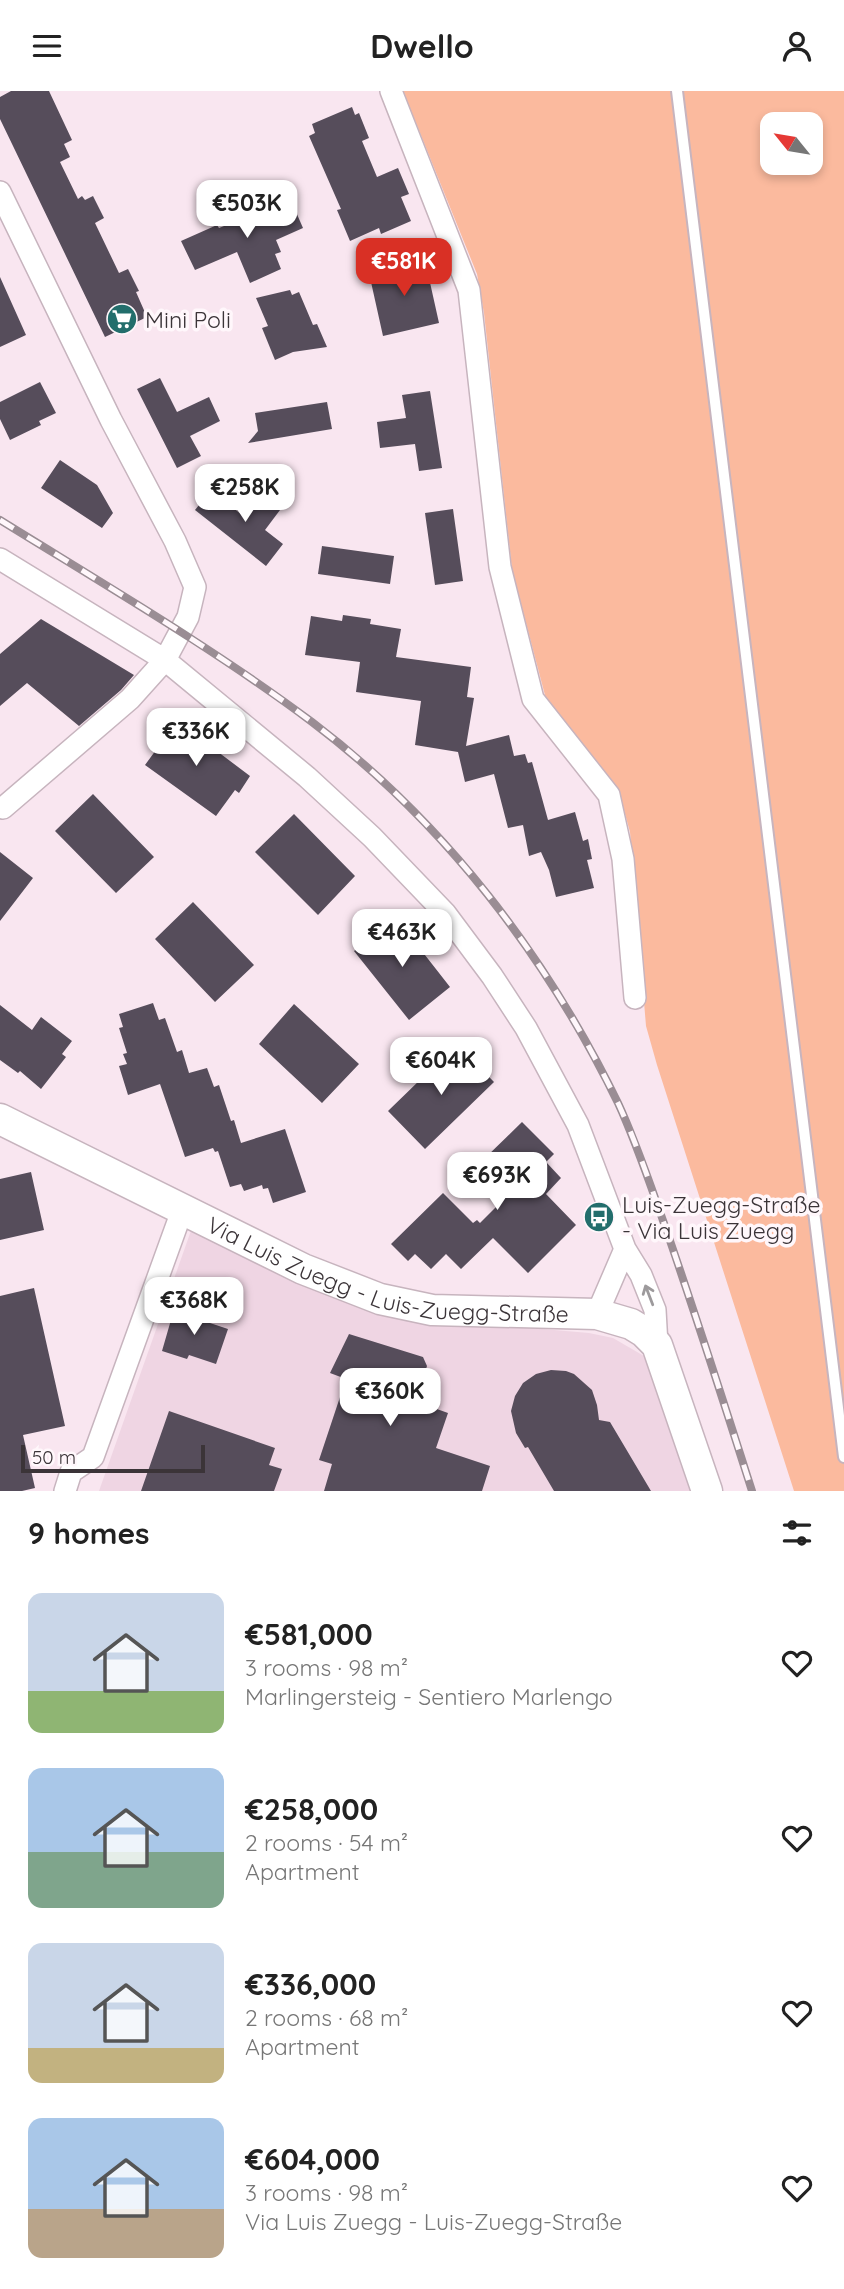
<!DOCTYPE html>
<html lang="en">
<head>
<meta charset="utf-8">
<style>
	body { margin:0; font-family:Quicksand,sans-serif; background:#f6f6f6; color:#222; height:100vh; display:flex; flex-direction:column; font-size:26px; white-space:nowrap }
	* { box-sizing:border-box; margin:0 }
	p { font-size:23px; color:#767676 }
	.icon { flex:none; width:38px; height:38px; fill:none; stroke:currentColor; stroke-width:2; stroke-linecap:round; stroke-linejoin:round }
	.map { position:relative; height:1400px; overflow:hidden }
	.sheet { display:flex; flex-direction:column; background:#fff; flex:1 }
	.sheet>* { flex:none }
	.needle { width:46px; rotate:300deg }
	.buttons { position:absolute; left:760px; top:21px; display:grid; gap:14px }
	.buttons a { display:grid; place-items:center; width:63px; height:63px; border-radius:14px; background:#fff; box-shadow:0 4px 10px #0003; font-size:35px }
	.scale { position:absolute; left:21px; bottom:18px; width:184px; box-sizing:border-box; padding-left:7px; border:4px solid #3b3438; border-top:0; font-size:19px; line-height:24px; white-space:nowrap; color:#3b3438; -webkit-text-stroke:5px #fff7fb; paint-order:stroke }
	.price { position:absolute; translate:-50% -60px; padding:0 16px; border-radius:14px; background:#fff; color:#222; font-size:23px; line-height:46px; filter:drop-shadow(0 2px 4px #0008) }
	.price::after { content:''; position:absolute; left:50%; top:42px; width:21px; height:16px; margin-left:-10px; background:inherit; clip-path:polygon(0 0,100% 0,50% 100%) }
	.price.active { background:#d93025; color:#fff }
	ul { padding:0; list-style:none }
	li { display:flex; align-items:center; gap:21px; height:175px; padding:0 28px }
	li span { display:grid; place-items:center; flex:none; width:196px; height:140px; border-radius:14px; color:#555 }
	li>.icon { margin-inline-start:auto }
	span .icon { width:84px; height:84px; fill:#fffc; stroke-width:1 }
	li b { font-size:30px }
	h2 { display:flex; justify-content:space-between; align-items:center; height:84px; padding:0 28px; font-size:30px }
	header { display:flex; justify-content:space-between; align-items:center; height:91px; padding:0 28px; background:#fff; font-size:32px; font-weight:700 }
	.map>svg:first-child { display:block }
	.built { fill:#efd5e3 }
	.green { fill:#fbba9e; fill-rule:evenodd }
	.building { fill:#564d5b }
	.lines { fill:none; stroke-linecap:round; stroke-linejoin:round }
	.lane-casing { stroke:#c7b4be; stroke-width:14 }
	.street-casing { stroke:#c7b4be; stroke-width:24 }
	.secondary-casing { stroke:#c7b4be; stroke-width:33 }
	.lane { stroke:#fff; stroke-width:10 }
	.street { stroke:#fff; stroke-width:21 }
	.secondary { stroke:#fff; stroke-width:30 }
	.rail-casing { stroke:#9a8d94; stroke-width:8 }
	.rail { stroke:#fff7fb; stroke-width:5; stroke-dasharray:16; stroke-linecap:butt }
	.oneway { stroke:#9d9a9c }
	.labels { text-anchor:middle; dominant-baseline:central; stroke-width:7; stroke-linejoin:round; paint-order:stroke }
	.poi-label { font-size:23px; fill:#3b3438; stroke:#fff7fb; text-anchor:start }
	.street-label { font-size:23px; fill:#3b3438; stroke:#fff7fb }
</style>
</head>
<body>
<header><svg class="icon" aria-label="menu" viewBox="0 0 24 24"><path d="M4 6h16M4 12h16M4 18h16"/></svg>Dwello<svg class="icon" aria-label="person" viewBox="0 0 24 24"><circle cx="12" cy="8" r="4"/><path d="M4 21q1-7 8-7t8 7"/></svg></header>
<div class="map">
<svg width="844" height="1400" viewBox="0 0 844 1400">
	<rect width="100%" height="100%" fill="#f9e6f0"/>
	<path class="built" d="M193 1134 363 1218 462 1231 589 1242 613 1247 644 1265 690 1400H99Z"/>
	<path class="green" d="M403 0H844V1400H794L657 974 646 935 630 741 620 705 599 675 546 608 512 479 484 222 477 183ZM772 33H810V72H772Z"/>
	<path class="building" d="M11 0H49L72 49 64 53 70 66 60 71 78 108 82 105 85 109 93 105 104 127 95 132 119 182 128 178 139 200 136 201 147 226 105 246 0 28V6Z
		M352 16 355 24 359 22 369 47 362 50 377 86 398 77 409 103 401 106 411 130 381 143 379 137 350 150 337 119 341 118 309 45 315 42 312 33Z
		M289 105 303 137 276 149 281 161 275 163 281 178 250 192 237 161 195 179 181 150 217 134 219 137 264 119 262 116Z
		M425 169 439 232 383 245 369 182Z
		M0 186 26 244 0 256Z
		M290 199 292 204 299 201 313 234 317 233 327 256 293 261 275 269 262 237 268 235 256 207Z
		M160 287 177 321 209 306 220 330 190 345 201 365 177 377 137 298Z
		M40 291 56 322 39 330 41 334 10 349 0 328V311Z
		M430 300 442 377 419 380 415 353 380 357 377 331 406 327 402 304Z
		M327 311 332 338 248 352 258 340 255 322Z
		M60 369 97 394 113 422 102 437 41 397Z
		M211 399 242 424 263 399 283 415 265 439 283 453 266 475 195 419Z
		M453 418 463 490 435 494 425 422Z
		M322 455 394 465 390 493 318 483Z
		M343 524 371 528 370 533 401 538 396 566 471 576 467 606 474 607 466 655 509 644 514 665 525 663 528 672 532 671 548 729 575 721 583 750 588 748 592 768 587 769 594 797 556 806 549 779 541 761 529 765 523 734 508 737 494 683 465 691 458 661 415 654 421 610 356 601 360 571 305 564 311 525 342 530Z
		M41 528 134 584 121 599 79 635 27 592 0 615V563Z
		M173 627 250 685 239 702 235 699 216 725 145 674 164 648 160 645Z
		M93 703 154 766 116 802 55 740Z
		M294 723 355 785 318 824 255 761Z
		M0 761 33 787 0 830Z
		M193 811 254 874 215 911 155 848Z
		M396 827 450 896 409 929 354 860Z
		M153 912 159 929 165 927 177 961 182 959 189 982 207 977 214 996 219 994 231 1030 234 1029 241 1052 285 1038 306 1101 273 1112 268 1097 263 1098 262 1094 244 1100 241 1093 230 1096 218 1060 215 1061 213 1057 185 1066 160 993 128 1004 119 975 127 973 123 963 127 962 119 937 123 936 119 923Z
		M294 913 359 973 322 1012 259 953Z
		M0 914 32 939 41 926 72 950 62 963 66 966 41 998 20 980 18 982 0 969Z
		M457 953 494 991 425 1058 388 1020Z
		M522 1031 554 1063 546 1071 561 1087 546 1103 576 1134 528 1182 493 1147 461 1178 446 1163 431 1178 415 1163 408 1170 391 1153 443 1102 473 1132 477 1129 480 1132 512 1100 483 1069Z
		M31 1081 44 1139 0 1149V1088Z
		M34 1197 65 1335 23 1344 35 1397 22 1400H0V1205Z
		M175 1215 203 1225 201 1229 228 1238 216 1273 189 1264 187 1268 162 1260Z
		M349 1243 423 1266 427 1275 421 1294 425 1296 420 1312 448 1322 436 1357 490 1375 482 1400H324L332 1373 319 1369 346 1288 330 1282Z
		M551 1279 566 1280 574 1283 592 1299 597 1314 599 1329 610 1331 651 1400H554L528 1356 525 1357 516 1342 511 1320 515 1305 523 1292 536 1283Z
		M169 1320 275 1357 269 1374 282 1378 274 1400H141Z"/>
	<g class="lines">
		<g class="lane-casing">
			<path id="lane" d="M677 0 844 1366"/>
		</g>
		<g class="street-casing">
			<path id="street" d="M391 0 469 199 500 476 533 608 609 704 623 768 635 907
				M0 101 111 329 175 450 195 496 188 526 165 569 130 608 3 717
				M0 468 165 569 307 686 372 746 445 822 492 885 526 937 578 1034 625 1158 641 1184 655 1219 657 1254
				M597 1223 625 1158
				M65 1400 71 1381 93 1366 183 1117"/>
		</g>
		<g class="secondary-casing">
			<g id="secondary">
				<path id="s1" d="M0 1028 303 1178 380 1208 432 1219 597 1223 631 1233 644 1241 657 1254 707 1400"/>
			</g>
		</g>
		<use href="#lane" class="lane"/>
		<use href="#street" class="street"/>
		<use href="#secondary" class="secondary"/>
		<g class="rail-casing">
			<path id="rail" d="M0 429C105 494 213 557 312 631 444 731 546 864 618 1012 637 1053 651 1096 666 1138 696 1225 724 1312 752 1400"/>
		</g>
		<use href="#rail" class="rail"/>
	</g>
	<defs><path id="oneway-shaft" d="M-6 0H5M1.5-3L5.5 0L1.5 3" fill="none" stroke-width="1.6" stroke-linecap="round" stroke-linejoin="round" transform="scale(1.75)"/></defs>
	<use class="oneway" href="#oneway-shaft" transform="translate(649 1204) rotate(-111)"/>
	<defs>
		<g id="supermarket-disc" transform="scale(1.575)"><circle r="9.5" fill="#236e6c" stroke="#fff7fb"/><path d="M-6-5.5h2.5l.6 2H6L4.5 2H-2.5L-4.4-4H-6ZM-1.5 3.2a1.3 1.3 0 1 0 .1 0ZM3 3.2a1.3 1.3 0 1 0 .1 0Z" fill="#fff"/></g>
		<g id="bus-disc" transform="scale(1.575)"><circle r="9.5" fill="#236e6c" stroke="#fff7fb"/><path d="M-5-6H5V4H4V6H2V4H-2V6H-4V4H-5ZM-3.5-4V0h7V-4ZM-3.5 1.2v1.5H-2V1.2ZM2 1.2v1.5H3.5V1.2Z" fill="#fff"/></g>
	</defs>
	<g fill-rule="evenodd">
		<use href="#supermarket-disc" x="122" y="228"/>
		<use href="#bus-disc" x="599" y="1126"/>
	</g>
	<g class="labels">
		<g class="poi-label">
			<text x="145" y="228">Mini Poli</text>
			<text x="622" y="1113">Luis-Zuegg-Straße<tspan x="622" dy="26">- Via Luis Zuegg</tspan></text>
		</g>
		<g class="street-label">
			<text stroke="none"><textPath href="#s1" startOffset="422">Via Luis Zuegg - Luis-Zuegg-Straße</textPath></text>
		</g>
	</g>
</svg>
<div class="buttons">
<a><svg class="needle" viewBox="-14 -14 28 28"><path d="M0-13l5 13h-10z" fill="#e53935"/><path d="M0 13l5-13h-10z" fill="#767676"/></svg></a>
</div>
<div class="scale">50 m</div>
<b class="price" style="left:247px;top:149px">€503K</b>
<b class="price active" style="left:404px;top:207px">€581K</b>
<b class="price" style="left:245px;top:433px">€258K</b>
<b class="price" style="left:196px;top:677px">€336K</b>
<b class="price" style="left:402px;top:878px">€463K</b>
<b class="price" style="left:441px;top:1006px">€604K</b>
<b class="price" style="left:497px;top:1121px">€693K</b>
<b class="price" style="left:194px;top:1246px">€368K</b>
<b class="price" style="left:390px;top:1337px">€360K</b>
</div>
<section class="sheet">
<h2>9 homes<svg class="icon" aria-label="filters" viewBox="0 0 24 24"><path d="M4 7h16M4 17h16"/><circle cx="9" cy="7" r="2"/><circle cx="15" cy="17" r="2"/></svg></h2>
<ul>
<li><span style="background:linear-gradient(#c9d6e8 70%,#8fb573 0)"><svg class="icon" aria-label="home" viewBox="0 0 24 24"><path d="M3 11l9-7 9 7M6 9v11h12V9"/></svg></span><div><b>€581,000</b><p>3 rooms · 98 m²</p><p>Marlingersteig - Sentiero Marlengo</p></div><svg class="icon" aria-label="heart" viewBox="0 0 24 24"><path d="M12 20l-8-8c-3-5 5-10 8-4 3-6 11-1 8 4z"/></svg></li>
<li><span style="background:linear-gradient(#a9c7e8 60%,#7fa58c 0)"><svg class="icon" aria-label="home" viewBox="0 0 24 24"><path d="M3 11l9-7 9 7M6 9v11h12V9"/></svg></span><div><b>€258,000</b><p>2 rooms · 54 m²</p><p>Apartment</p></div><svg class="icon" aria-label="heart" viewBox="0 0 24 24"><path d="M12 20l-8-8c-3-5 5-10 8-4 3-6 11-1 8 4z"/></svg></li>
<li><span style="background:linear-gradient(#c9d6e8 75%,#c2b280 0)"><svg class="icon" aria-label="home" viewBox="0 0 24 24"><path d="M3 11l9-7 9 7M6 9v11h12V9"/></svg></span><div><b>€336,000</b><p>2 rooms · 68 m²</p><p>Apartment</p></div><svg class="icon" aria-label="heart" viewBox="0 0 24 24"><path d="M12 20l-8-8c-3-5 5-10 8-4 3-6 11-1 8 4z"/></svg></li>
<li><span style="background:linear-gradient(#a9c7e8 65%,#b9a48a 0)"><svg class="icon" aria-label="home" viewBox="0 0 24 24"><path d="M3 11l9-7 9 7M6 9v11h12V9"/></svg></span><div><b>€604,000</b><p>3 rooms · 98 m²</p><p>Via Luis Zuegg - Luis-Zuegg-Straße</p></div><svg class="icon" aria-label="heart" viewBox="0 0 24 24"><path d="M12 20l-8-8c-3-5 5-10 8-4 3-6 11-1 8 4z"/></svg></li>
</ul>
</section>
</body>
</html>
